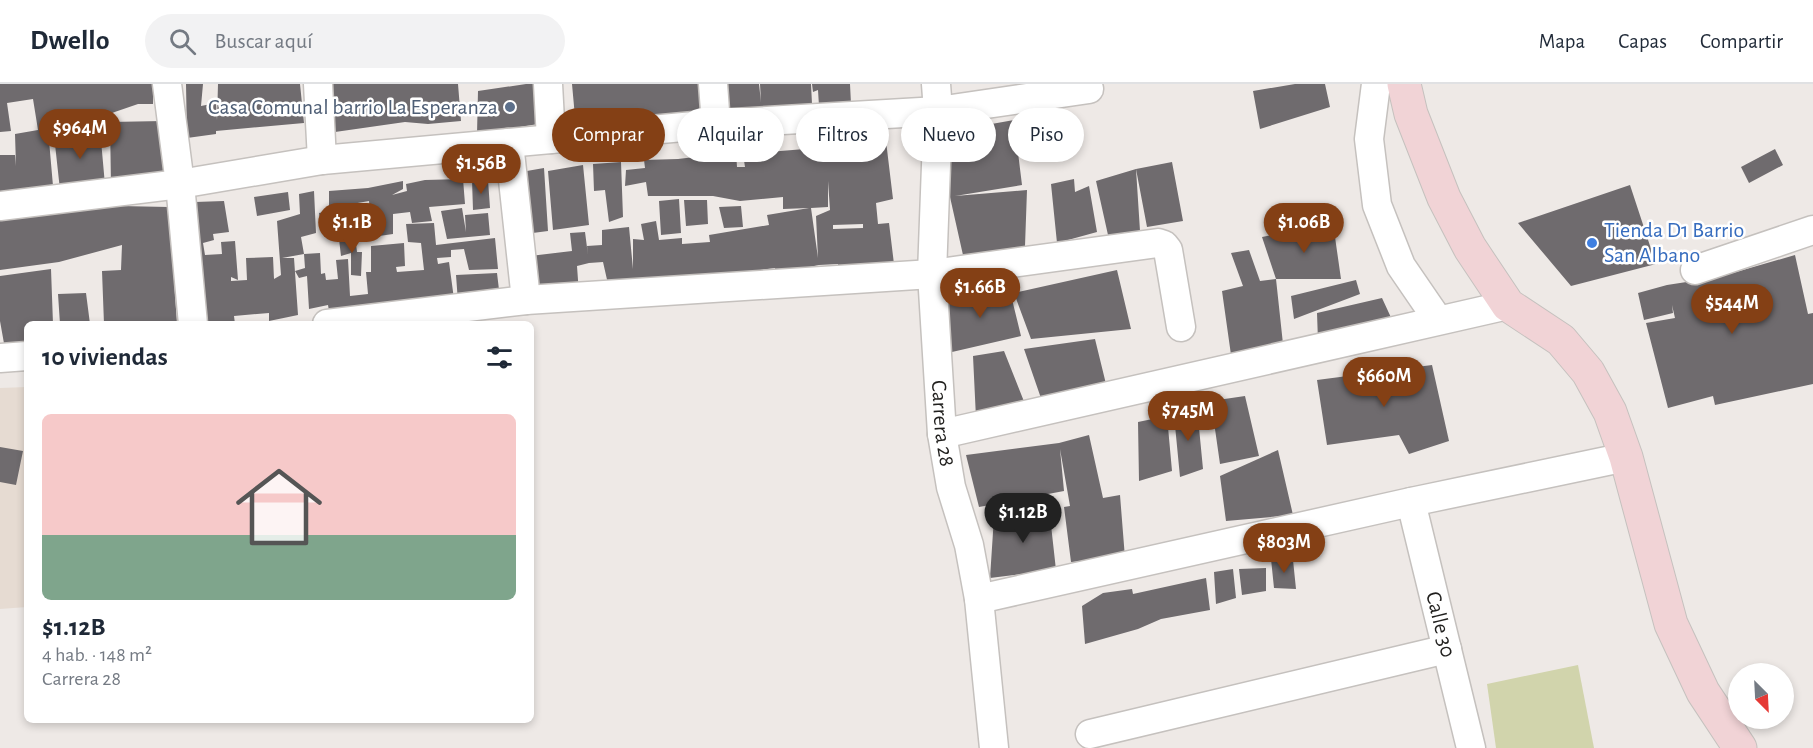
<!DOCTYPE html>
<html lang="es">
<head>
<meta charset="utf-8">
<style>
	body { margin:0; font-family:"Alegreya Sans",sans-serif; background:#f2f2f3; color:#1f2937; height:100vh; display:flex; flex-direction:column; font-size:22px; white-space:nowrap }
	* { box-sizing:border-box; margin:0 }
	p { font-size:20px; color:#747a83 }
	.icon { flex:none; width:33px; height:33px; fill:none; stroke:currentColor; stroke-width:2; stroke-linecap:round; stroke-linejoin:round }
	.map { position:relative; flex:1; overflow:hidden }
	.details { position:absolute; left:24px; top:237px; width:510px; height:402px; display:flex; flex-direction:column; background:#fff; border-radius:9px; box-shadow:0 3px 9px #0003 }
	.details>* { flex:none }
	.hud { position:absolute; left:552px; top:24px; width:570px; height:54px; display:flex; gap:12px }
	.needle { width:39px; rotate:156deg }
	.tools { position:absolute; left:1728px; top:579px; display:grid; gap:12px }
	.tools a { display:grid; place-items:center; width:66px; height:66px; border-radius:50%; background:#fff; box-shadow:0 3px 9px #0003; font-size:30px }
	.price { position:absolute; translate:-50% -51px; padding:0 14px; border-radius:21px; background:#844015; color:#fff; font-size:20px; line-height:39px; filter:drop-shadow(0 2px 3px #0008) }
	.price::after { content:''; position:absolute; left:50%; top:36px; width:18px; height:14px; margin-left:-9px; background:inherit; clip-path:polygon(0 0,100% 0,50% 100%) }
	.price.on { background:#222; color:#fff }
	ul { padding:0; list-style:none }
	li { display:grid; align-content:center; gap:12px; height:318px; padding:0 18px }
	li span { display:grid; place-items:center; height:186px; border-radius:9px; color:#555 }
	li>.icon { margin-inline-start:auto }
	span .icon { width:108px; height:108px; fill:#fffc; stroke-width:1 }
	li b { font-size:26px }
	h2 { display:flex; justify-content:space-between; align-items:center; height:72px; padding:0 18px; font-size:26px }
	.tag { padding:0 21px; border-radius:27px; background:#fff; box-shadow:0 3px 9px #0003; font-size:21px; line-height:54px }
	.tag.on { background:#844015; color:#fff }
	header { display:flex; align-items:center; gap:36px; box-sizing:border-box; height:84px; padding:0 30px; background:#fff; border-bottom:2px solid #e0e1e3 }
	header strong { font-size:28px }
	nav { display:flex; gap:33px; margin-inline-start:auto; font-size:21px }
	.search { width:420px; height:54px; background:#f2f2f3; display:flex; align-items:center; gap:15px; box-sizing:border-box; padding:0 21px; border-radius:33px; color:#747a83; font-size:22px }
	.map>svg:first-child { display:block }
	.built { fill:#e6dbd2 }
	.green { fill:#d1d4ac }
	.building { fill:#6f6b6e; fill-rule:evenodd }
	.lines { fill:none; stroke-linecap:round; stroke-linejoin:round }
	.street-casing { stroke:#c5c1be; stroke-width:31 }
	.secondary-casing { stroke:#c5c1be; stroke-width:35 }
	.street { stroke:#fff; stroke-width:28 }
	.secondary { stroke:#f1d3d6; stroke-width:33 }
	.service-dot { fill:#5c6f8a; stroke:#fff; stroke-width:2 }
	.shop-dot { fill:#3f7fe0; stroke:#fff; stroke-width:2 }
	.labels { text-anchor:middle; dominant-baseline:central; stroke-width:5; stroke-linejoin:round; paint-order:stroke }
	.service-label { font-size:22px; fill:#4e5e75; stroke:#fff; text-anchor:end }
	.shop-label { font-size:22px; fill:#366cbe; stroke:#fff; text-anchor:start }
	.street-label { font-size:22px; fill:#201f1d; stroke:#fff }
</style>
</head>
<body>
<header>
<strong>Dwello</strong>
<div class="search"><svg class="icon" aria-label="search" viewBox="0 0 24 24"><circle cx="10" cy="10" r="6"/><path d="M15 15l6 6"/></svg>Buscar aquí</div>
<nav><a>Mapa</a><a>Capas</a><a>Compartir</a></nav>
</header>
<div class="map">
<svg width="1813" height="664" viewBox="0 0 1813 664">
	<rect width="100%" height="100%" fill="#eee9e6"/>
	<path class="built" d="M27 303V523L0 525V304Z"/>
	<path class="green" d="M1578 581 1594 664H1496L1487 600Z"/>
	<path class="building" d="M0 0H153V20H138L74 42 48 45 53 102 0 112V71H15L16 82 15 50 38 46 33 15 7 19 11 47 0 48Z
		M186 0H203L201 22 216 19 217 36 218 0H300L304 39 216 47V50L187 54Z
		M330 0H458L461 37 428 40 405 38 335 48Z
		M526 0H541L544 39 477 50 478 7Z
		M572 0H706L708 33 576 44Z
		M722 0H759L761 18 760 0H811L812 20 725 31Z
		M812 0H850L851 20 819 22 818 6 813 8Z
		M1295 0H1325L1330 23 1260 45 1253 7Z
		M1014 36 1022 101 955 112 1027 106 1025 162 965 180 950 113 941 49Z
		M163 37 167 92 111 102 110 38Z
		M100 45 105 101 60 106 54 51Z
		M886 57 893 115 876 119 878 140 889 139 894 180 838 185V180L819 181 776 190 775 184 715 192 608 200 603 178 589 179 577 182 579 210 533 214 530 172 572 167 570 149 585 148 588 171 587 162 602 161V146L629 143 633 185V155L644 156 641 140 656 137 659 156 682 154V160L710 158 709 151 769 141 767 131 809 124 783 125V113L740 117 713 112H648L646 98 625 102 626 86 645 84 644 76 678 75 736 68 737 83H745L743 70 854 61 856 78 857 58ZM828 97 830 126 816 132 818 174 811 124 828 123ZM863 140V144L833 145V141Z
		M1775 65 1783 81 1749 99 1741 83Z
		M621 78 623 133 609 138 605 106 594 107 593 80Z
		M1172 78 1183 137 1147 143 1136 85 1140 147 1108 151 1096 97 1136 85Z
		M583 81 589 141 553 146 548 87Z
		M544 84 548 147 525 150 521 88Z
		M463 95 465 120 429 123 432 137 412 139 410 128 393 130V150L372 153 369 117 329 124V107L368 104 403 97V105L392 111 407 107 406 100 425 96Z
		M1074 95 1075 108 1089 102 1097 148 1057 159 1051 100Z
		M472 96H488L490 124 473 126Z
		M1630 101 1656 180 1571 202 1518 139Z
		M314 107 316 149 301 153 304 170 282 174H294L298 231 269 237V229L234 232 235 240H201L195 118 224 117 229 148 213 150 214 156 203 159 205 171 222 170 221 158 235 157 238 196 231 193V197L247 196 246 174 273 173 274 195 281 191 277 137 300 130 299 110Z
		M288 108 290 126 257 132 254 113Z
		M679 115 681 149 661 151 659 117Z
		M684 116H707L708 140 686 142Z
		M119 122 169 123 177 240H104L102 187 121 186 122 161 59 178 0 186V133Z
		M741 122 743 143 724 144 719 123Z
		M350 123 355 149 341 152 339 138 321 142 319 129Z
		M462 124 466 148 465 131 488 129 490 151 447 155 441 127Z
		M434 139 436 161 495 154 498 185 469 186 464 165 451 166V173L437 174 438 180 449 178 454 215 329 227 328 221 309 225 307 192 299 194 295 187 305 184 304 170 320 169 321 190 325 189 326 196 338 195 336 176 348 175 350 212 368 210 366 188H371V162L404 159 405 182 396 183 397 188 424 186 421 159 408 158 406 140Z
		M1333 139 1341 195H1276L1262 153Z
		M355 152 357 168H362L361 192 351 191V169L341 172 339 155Z
		M1249 166 1260 197 1276 195 1283 260 1232 278 1222 207 1243 202 1231 169Z
		M1795 171 1808 230 1813 229V300L1715 321 1713 312 1668 324 1646 239 1675 234 1672 221 1673 229 1644 236 1638 209 1667 201 1719 193Z
		M51 185 53 240H27V261L5 265 0 237V192Z
		M1117 186 1131 245 1031 255 1014 209Z
		M497 189 500 214 458 218 456 191Z
		M1356 196 1360 210 1294 235 1291 212Z
		M1009 203 1021 252 952 268 940 218Z
		M86 209 90 240H60L58 210Z
		M1382 214 1394 240 1318 257 1317 229Z
		M1095 255 1106 300 1043 320 1024 265Z
		M1004 267 1025 320 976 334 973 272Z
		M1432 281 1449 357 1409 370 1399 351 1327 361 1317 296Z
		M1245 312 1259 372 1220 380 1211 317Z
		M1197 323 1203 385 1180 393 1174 331Z
		M1167 332 1172 387 1139 397 1138 338Z
		M1089 351 1103 414 1120 411 1125 474 1071 478 1064 423 1070 422 1060 365 1064 407 979 423 966 371 1059 359Z
		M0 363 23 367 16 401 0 398Z
		M1278 366 1293 431 1226 437 1220 392Z
		M1049 423 1056 486 990 494 994 433Z
		M1271 475 1293 476 1296 505 1274 504Z
		M1266 484V507L1242 511 1239 485Z
		M1233 485 1236 514 1216 520 1214 488Z
		M1206 494 1210 526 1161 535 1138 545 1085 560 1082 522 1103 509 1132 505 1133 510Z"/>
	<g class="lines">
		<g class="street-casing">
			<g id="street">
				<path d="M167 0 180 100 193 240"/>
				<path d="M318 0 322 76"/>
				<path d="M548 0 551 55"/>
				<path d="M713 0 716 40"/>
				<path id="s1" d="M936 0 938 27 932 190 942 350 951 403 969 461 979 515 994 664"/>
				<path d="M1376 0 1369 55 1377 121 1401 182 1438 236"/>
				<path d="M509 59 526 216"/>
				<path d="M0 122 180 100 322 76 716 40 938 27 1089 5"/>
				<path d="M1695 186 1813 146"/>
				<path d="M327 240 526 216 932 190 1158 159 1164 161 1168 166 1181 243"/>
				<path d="M0 274 27 272"/>
				<path d="M942 350 1508 221"/>
				<path id="s2" d="M1411 418 1471 664"/>
				<path d="M979 515 1411 418 1626 373"/>
				<path d="M1090 650 1447 565"/>
			</g>
		</g>
		<g class="secondary-casing">
			<path id="secondary" d="M1404 0 1411 30 1444 114 1470 164 1508 221 1561 256 1588 288 1610 328 1626 373 1671 540 1703 608 1740 664"/>
		</g>
		<use href="#street" class="street"/>
		<use href="#secondary" class="secondary"/>
	</g>
	<circle class="service-dot" cx="510" cy="23" r="6"/>
	<circle class="shop-dot" cx="1592" cy="159" r="6"/>
	<g class="labels">
		<g class="service-label">
			<text x="498" y="23">Casa Comunal barrio La Esperanza</text>
		</g>
		<g class="shop-label">
			<text x="1604" y="146">Tienda D1 Barrio<tspan x="1604" dy="25">San Albano</tspan></text>
		</g>
		<g class="street-label">
			<text stroke="none"><textPath href="#s1" startOffset="340">Carrera 28</textPath></text>
			<text stroke="none"><textPath href="#s2" startOffset="126">Calle 30</textPath></text>
		</g>
	</g>
</svg>
<div class="tools">
<a><svg class="needle" viewBox="-14 -14 28 28"><path d="M0-13l5 13h-10z" fill="#e53935"/><path d="M0 13l5-13h-10z" fill="#747a83"/></svg></a>
</div>
<b class="price" style="left:80px;top:76px">$964M</b>
<b class="price" style="left:481px;top:111px">$1.56B</b>
<b class="price" style="left:352px;top:170px">$1.1B</b>
<b class="price" style="left:1304px;top:170px">$1.06B</b>
<b class="price" style="left:980px;top:235px">$1.66B</b>
<b class="price" style="left:1732px;top:251px">$544M</b>
<b class="price" style="left:1384px;top:324px">$660M</b>
<b class="price" style="left:1188px;top:358px">$745M</b>
<b class="price on" style="left:1023px;top:460px">$1.12B</b>
<b class="price" style="left:1284px;top:490px">$803M</b>
<div class="hud">
<a class="tag on">Comprar</a>
<a class="tag">Alquilar</a>
<a class="tag">Filtros</a>
<a class="tag">Nuevo</a>
<a class="tag">Piso</a>
</div>
<section class="details">
<h2>10 viviendas<svg class="icon" aria-label="filters" viewBox="0 0 24 24"><path d="M4 7h16M4 17h16"/><circle cx="9" cy="7" r="2"/><circle cx="15" cy="17" r="2"/></svg></h2>
<ul>
<li><span style="background:linear-gradient(#f6c9c9 65%,#7fa58c 0)"><svg class="icon" aria-label="home" viewBox="0 0 24 24"><path d="M3 11l9-7 9 7M6 9v11h12V9"/></svg></span><div><b>$1.12B</b><p>4 hab. · 148 m²</p><p>Carrera 28</p></div></li>
</ul>
</section>
</div>
</body>
</html>
